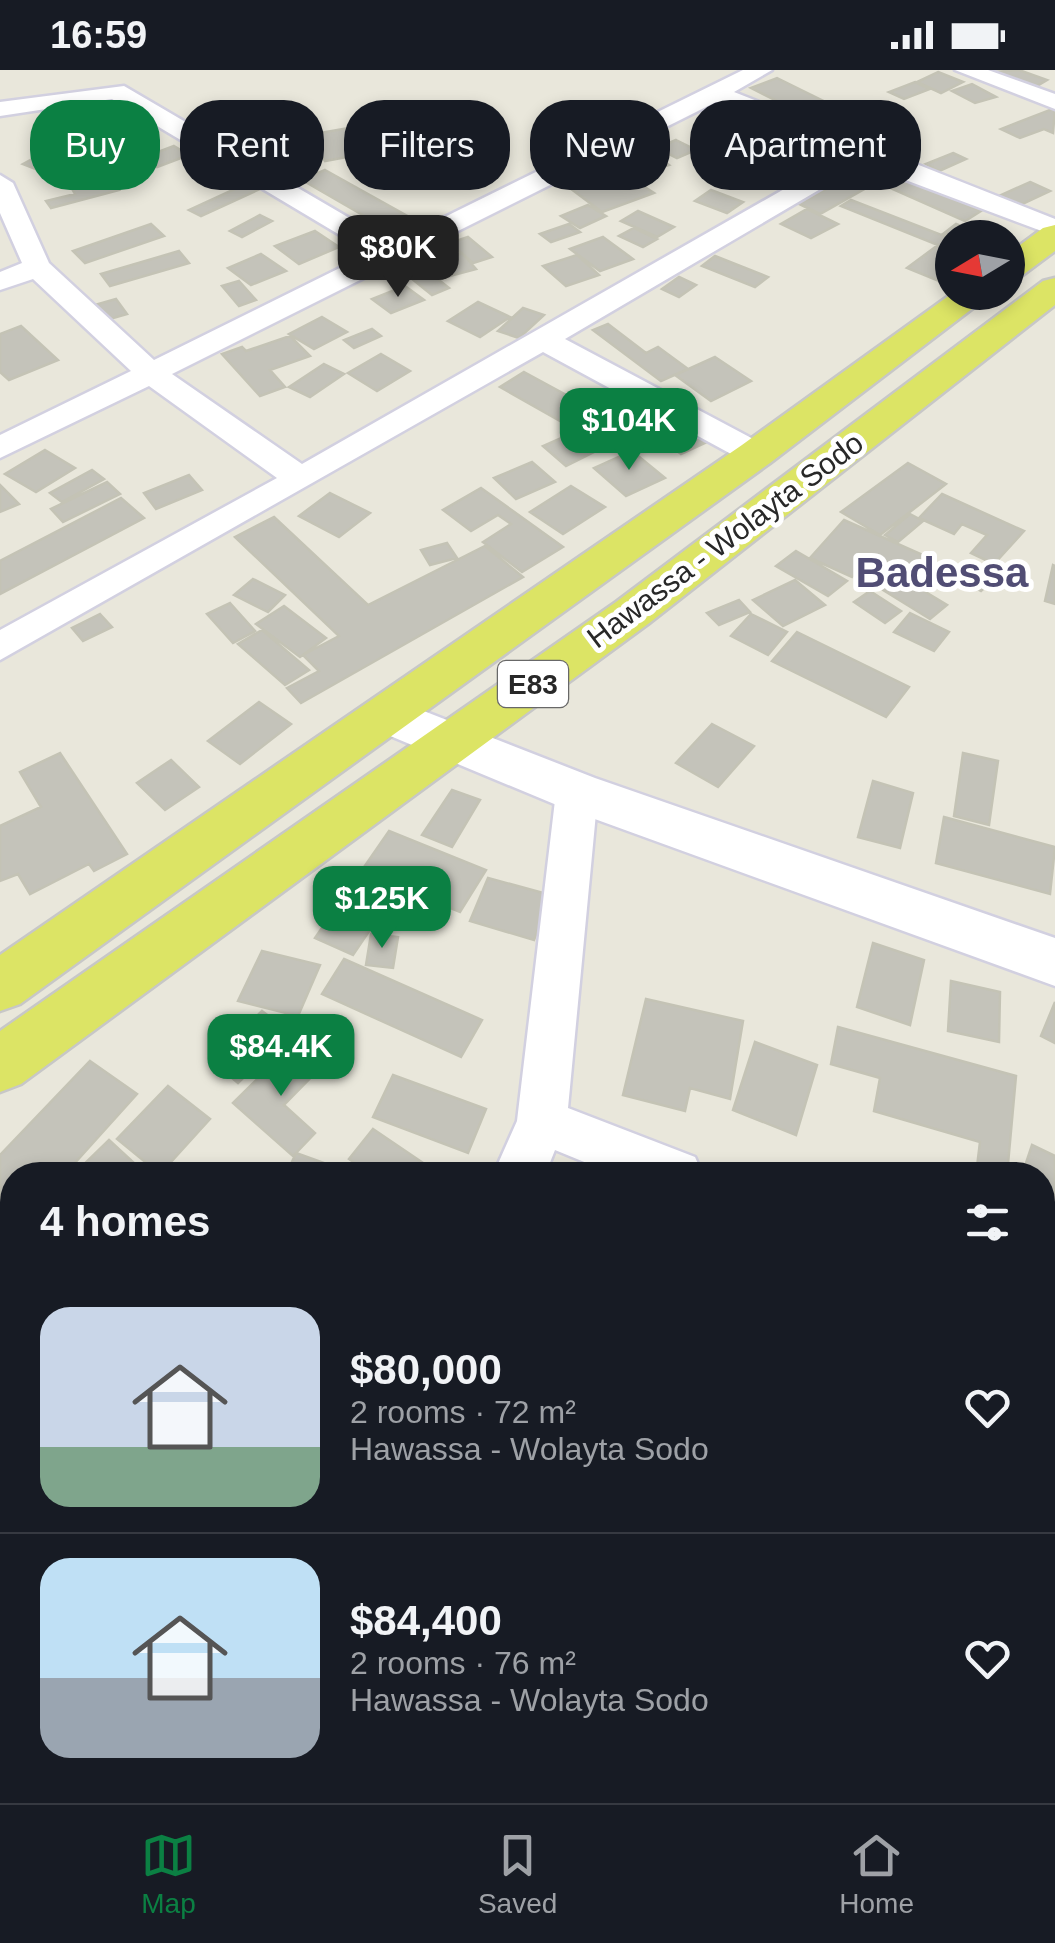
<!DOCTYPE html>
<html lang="en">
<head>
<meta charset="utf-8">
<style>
	body { margin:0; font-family:Helvetica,sans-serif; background:#20242c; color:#f1f3f6; height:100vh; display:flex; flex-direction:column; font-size:38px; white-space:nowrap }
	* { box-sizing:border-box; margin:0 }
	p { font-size:32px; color:#9ea1a6 }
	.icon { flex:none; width:55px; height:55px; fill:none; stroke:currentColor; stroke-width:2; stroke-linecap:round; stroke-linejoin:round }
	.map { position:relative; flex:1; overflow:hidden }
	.details { position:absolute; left:0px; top:1092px; width:1055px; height:642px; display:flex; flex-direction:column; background:#171b24; border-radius:40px 40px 0 0; box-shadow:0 5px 15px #0003 }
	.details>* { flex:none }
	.banner { position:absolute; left:30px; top:30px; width:995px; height:90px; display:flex; gap:20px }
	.needle { width:65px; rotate:260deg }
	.buttons { position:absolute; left:935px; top:150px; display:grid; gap:20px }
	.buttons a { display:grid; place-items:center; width:90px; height:90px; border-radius:50%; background:#171b24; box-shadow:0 5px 15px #0003; font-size:50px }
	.price { position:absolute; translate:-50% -85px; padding:0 22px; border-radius:20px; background:#0b8043; color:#fff; font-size:32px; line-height:65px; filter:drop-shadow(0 2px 5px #0008) }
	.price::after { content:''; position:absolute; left:50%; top:60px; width:30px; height:22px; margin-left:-15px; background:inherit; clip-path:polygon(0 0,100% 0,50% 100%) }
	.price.active { background:#222; color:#fff }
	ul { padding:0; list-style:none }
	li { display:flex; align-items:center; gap:30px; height:250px; padding:0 40px }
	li+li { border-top:2px solid #363941 }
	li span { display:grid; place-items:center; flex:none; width:280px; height:200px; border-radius:30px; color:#555 }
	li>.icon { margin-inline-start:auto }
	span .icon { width:120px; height:120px; fill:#fffc; stroke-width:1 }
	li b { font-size:42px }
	h2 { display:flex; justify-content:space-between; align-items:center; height:120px; padding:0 40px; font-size:42px }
	.pill { padding:0 35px; border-radius:40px; background:#171b24; box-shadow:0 5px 15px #0003; font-size:35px; line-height:90px }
	.pill.active { background:#0b8043; color:#fff }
	.status { display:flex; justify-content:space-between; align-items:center; height:70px; padding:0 50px; background:#171b24; direction:ltr }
	.status svg { height:28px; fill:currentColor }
	.dock { display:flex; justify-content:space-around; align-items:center; height:140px; border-top:2px solid #363941; background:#171b24; font-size:28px; color:#9ea1a6 }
	.dock a { display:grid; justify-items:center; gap:5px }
	.dock .active { color:#0b8043 }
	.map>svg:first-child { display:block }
	.building { fill:#c4c3ba; stroke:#c4c3b5; stroke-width:2.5 }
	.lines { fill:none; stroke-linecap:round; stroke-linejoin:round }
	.street-casing { stroke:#d2d0e0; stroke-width:5 }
	.secondary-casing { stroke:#d2d0e0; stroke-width:5 }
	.primary-casing { stroke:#c7c7c7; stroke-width:5 }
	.street { fill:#fff; fill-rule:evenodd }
	.secondary { fill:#fff; fill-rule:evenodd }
	.primary { fill:#dce465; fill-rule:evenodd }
	.labels { text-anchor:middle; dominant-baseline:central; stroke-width:10; stroke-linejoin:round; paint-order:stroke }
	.shield { fill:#fff; stroke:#686868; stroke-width:2.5 }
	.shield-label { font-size:28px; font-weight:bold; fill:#282828 }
	.street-label { font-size:30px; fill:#282828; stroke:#fff }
	.far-town-label { font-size:42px; font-weight:bold; fill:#514d74; stroke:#fff }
</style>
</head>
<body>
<div class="status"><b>16:59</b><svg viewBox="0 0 49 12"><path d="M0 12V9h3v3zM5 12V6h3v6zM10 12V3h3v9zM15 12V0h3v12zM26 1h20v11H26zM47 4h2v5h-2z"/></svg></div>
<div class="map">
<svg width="1055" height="1733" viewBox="0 0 1055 1733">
	<rect width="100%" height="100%" fill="#e9e7db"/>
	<path class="building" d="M1019 0 1047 10 1035 17 994 2Z
		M938 2 963 12 941 23 917 12Z
		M777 8 852 45 825 55 751 18Z
		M915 12 930 19 904 29 889 22Z
		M972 14 996 27 975 33 952 21Z
		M1055 38 1053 63 1044 59 1020 68 1001 59Z
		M296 40 303 49 262 57 255 48Z
		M446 41 464 65 325 91 309 65Z
		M676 70 696 80 677 88 657 78Z
		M174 76 189 85 157 97 142 88Z
		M786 78 820 90 808 99 774 87Z
		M49 80 74 91 48 104 23 94Z
		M653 83 669 95 645 102 630 89Z
		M953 83 966 89 939 101 926 94Z
		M739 84 785 102 769 113 723 94Z
		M607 93 654 123 602 142 559 110Z
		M872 94 981 141 965 151 877 112 820 144 799 134Z
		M325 100 418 152 394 163 302 110Z
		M109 107 119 120 51 138 46 131 75 124 71 117Z
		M1030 112 1050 121 1020 135 1001 125Z
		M248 113 260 119 201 146 189 140Z
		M711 120 743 132 727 143 695 131Z
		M851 130 952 169V206L944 213 907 198 938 175 841 136Z
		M588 135 606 146 580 158 561 146Z
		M807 139 838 154 811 168 781 154Z
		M638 141 674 157 657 167 621 151Z
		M260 145 272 151 242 167 230 161Z
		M151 154 164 166 85 193 73 181Z
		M569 154 580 162 551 172 540 164Z
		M956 154 988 167 943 164Z
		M634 158 657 169 643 177 619 166Z
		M315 161 339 177 299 194 275 176Z
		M468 167 492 187 473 193 450 173Z
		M603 167 633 189 600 201 570 179Z
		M179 181 189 193 110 216 101 204Z
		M462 183 476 199 442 208 428 192Z
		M261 184 286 201 251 215 228 198Z
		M577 185 599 205 566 216 543 196Z
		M715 186 768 207 755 217 702 196Z
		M413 190 449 218 432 225 396 196Z
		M679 207 696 215 679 227 662 219Z
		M239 211 256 230 239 236 222 216Z
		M405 216 424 230 391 243 372 229Z
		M116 229 127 244 106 250 95 235Z
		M478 232 510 247 480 267 448 251Z
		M523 238 544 245 519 268 498 261Z
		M322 247 347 262 314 279 289 264Z
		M608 254 646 283 658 277 688 299 661 311 593 260Z
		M21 256 58 290 9 310 0 302V264Z
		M372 259 381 266 354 278 344 270Z
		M290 266 310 286 270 300 285 317 260 326 222 284 242 277 246 281Z
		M381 284 410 301 377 321 348 303Z
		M715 287 751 311 711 331 675 305Z
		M324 294 344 304 310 327 289 317Z
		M524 302 594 340 569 356 500 317Z
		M623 323 659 341 623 369 587 349Z
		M669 344 705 373 681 384 645 355Z
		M575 362 598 380 566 396 543 376Z
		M45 380 75 398 36 422 5 404Z
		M632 381 665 408 626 426 594 398Z
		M532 392 555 412 516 429 494 408Z
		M908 393 946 414 880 465 841 442Z
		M92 400 104 409 62 432 50 423Z
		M189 405 202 420 156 439 144 423Z
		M107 412 120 424 63 452 51 439Z
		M0 415 19 434 0 442Z
		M571 416 605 437 563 464 530 442Z
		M481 418 563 477 522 502 483 472 511 454 498 445 471 461 443 440Z
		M330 423 370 443 339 467 299 446Z
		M942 424 1024 461 994 494 971 483 987 465 962 454 954 464 919 448Z
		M121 428 144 448 0 524V491Z
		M910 444 923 451 898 472 885 465Z
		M274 447 368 535 485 476 523 507 301 633 287 618 319 601 303 585 339 566 235 467Z
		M844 450 925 486 911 504 870 485 852 507 810 488Z
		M447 473 457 488 430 495 421 480Z
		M796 481 847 511 828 526 776 496Z
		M874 491 947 535 930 549 857 504Z
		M972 491 998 506 981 521 954 506Z
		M1053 495 1055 496V534L1045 531Z
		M253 509 285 525 268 542 234 525Z
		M795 510 825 535 783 556 753 530Z
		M870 521 901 541 885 553 854 532Z
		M739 530 750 542 719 555 707 543Z
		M230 533 255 561 233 573 207 544Z
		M284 536 326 568 300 587 256 554Z
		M910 543 949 562 934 581 894 562Z
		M100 544 112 557 83 571 72 558Z
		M751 544 787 562 768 585 731 566Z
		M262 560 309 600 285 615 238 574Z
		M797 562 909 617 886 647 772 591Z
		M259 632 291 654 240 694 208 671Z
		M712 654 754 676 718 717 676 693Z
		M60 683 127 784 94 801 89 794 30 824 18 804 0 811V756L41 737 20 702Z
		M963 683 998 691 989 755 954 746Z
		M171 690 199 717 165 740 137 713Z
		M873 711 913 723 900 778 858 767Z
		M452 720 480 730 452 777 422 765Z
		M944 747 1055 777 1050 824 936 793Z
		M389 761 486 800 460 842 399 817 353 885 315 868Z
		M488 808 551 825 534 870 470 851Z
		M371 864 398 867 393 898 366 895Z
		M873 873 924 890 910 955 857 937Z
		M262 881 320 895 298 946 238 931Z
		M344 889 482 950 461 987 322 924Z
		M951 911 1000 922 999 972 948 961Z
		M646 929 743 951 730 1029 690 1018 685 1041 623 1025Z
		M1055 932V973L1041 966Z
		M262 941 290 962 238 1013 211 990Z
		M838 957 1016 1006 1007 1105H976L980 1072 874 1041 880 1008 831 994Z
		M755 972 817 995 796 1065 733 1040Z
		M294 973 322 996 284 1035 315 1063 293 1086 233 1033Z
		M90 991 137 1024 64 1105H12V1162L0 1175V1085Z
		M393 1005 486 1039 468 1083 373 1047Z
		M168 1016 210 1049 160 1104 117 1069Z
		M373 1059 438 1103 372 1105 349 1089Z
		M109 1070 147 1105H73Z
		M1032 1075 1055 1086V1178L1042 1172V1105H1022Z
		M296 1083 357 1105H286Z
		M0 1299 12 1314V1380L5 1387 0 1381Z
		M1042 1317 1055 1321V1427L1042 1422Z
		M7 1548 12 1553V1631L0 1648V1558Z
		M12 1681V1722H50L41 1733H0V1694Z
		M337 1722H419L415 1733H355Z
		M443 1722H504L500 1733H439Z
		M524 1722H622L619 1733H521Z"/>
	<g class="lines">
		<g class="street-casing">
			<path id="street" d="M743 0H772L734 22 1055 149V166L863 94 565 269 768 377 772 384 768 391H744L543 282 0 590V560L277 408 149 316 0 388V365L131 301 33 209 0 220V202L22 193 0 143V105L13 113 49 193 154 290 370 183 112 29 0 46V32L124 16 392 173ZM716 32 842 86 302 394 172 304Z
				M955 0H988L1055 24V39Z
				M577 706 592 711 598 722 568 1038 695 1087 703 1105H616L555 1080 545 1105H493L517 1051 556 722 562 711Z
				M1042 1223 1055 1228V1282L1042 1278Z
				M227 1722H294L291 1733H223Z
				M819 1722H900L905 1733H823Z"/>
		</g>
		<g class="secondary-casing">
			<path id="secondary" d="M388 627 595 708 1055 868V916L559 736 371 658 364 645 371 632Z"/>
		</g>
		<g class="primary-casing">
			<path id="primary" d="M1055 155V181L1020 207 1008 210V184L1043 158Z
				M1055 208V235L648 554 21 1014 0 1022V961L616 532 1043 211Z
				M954 222H994L770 393 20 934 0 941V885L742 375Z"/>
		</g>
		<use href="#street" class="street"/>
		<use href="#secondary" class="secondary"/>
		<use href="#primary" class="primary"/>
	</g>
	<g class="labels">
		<rect class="shield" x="498" y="591" width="70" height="46" rx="8"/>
		<g class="shield-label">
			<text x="533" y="614">E83</text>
		</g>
		<g class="street-label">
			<text transform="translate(725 470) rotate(-37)">Hawassa - Wolayta Sodo</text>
		</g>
		<g class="far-town-label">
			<text x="942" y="502">Badessa</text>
		</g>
	</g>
</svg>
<div class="buttons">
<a><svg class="needle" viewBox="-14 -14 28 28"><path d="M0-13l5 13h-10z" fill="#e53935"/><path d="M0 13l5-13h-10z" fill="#9ea1a6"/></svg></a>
</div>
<b class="price active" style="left:398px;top:230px">$80K</b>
<b class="price" style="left:629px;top:403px">$104K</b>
<b class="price" style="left:382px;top:881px">$125K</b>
<b class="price" style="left:281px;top:1029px">$84.4K</b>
<div class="banner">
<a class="pill active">Buy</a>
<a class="pill">Rent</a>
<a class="pill">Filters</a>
<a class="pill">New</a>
<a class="pill">Apartment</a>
</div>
<section class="details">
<h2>4 homes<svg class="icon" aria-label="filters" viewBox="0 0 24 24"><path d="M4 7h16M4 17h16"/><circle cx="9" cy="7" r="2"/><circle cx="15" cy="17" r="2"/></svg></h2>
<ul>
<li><span style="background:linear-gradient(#c9d6e8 70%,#7fa58c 0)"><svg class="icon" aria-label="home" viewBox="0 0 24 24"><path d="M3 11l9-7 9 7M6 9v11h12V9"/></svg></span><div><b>$80,000</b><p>2 rooms · 72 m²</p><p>Hawassa - Wolayta Sodo</p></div><svg class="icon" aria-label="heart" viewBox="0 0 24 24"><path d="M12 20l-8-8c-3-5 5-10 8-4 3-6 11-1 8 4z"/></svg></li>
<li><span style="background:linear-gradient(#bfe0f5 60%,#9aa5b1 0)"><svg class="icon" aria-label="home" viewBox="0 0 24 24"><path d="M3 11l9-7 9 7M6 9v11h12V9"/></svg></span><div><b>$84,400</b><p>2 rooms · 76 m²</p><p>Hawassa - Wolayta Sodo</p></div><svg class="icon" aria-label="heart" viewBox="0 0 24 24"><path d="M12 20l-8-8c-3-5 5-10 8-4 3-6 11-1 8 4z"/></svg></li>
</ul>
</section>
</div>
<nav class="dock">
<a class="active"><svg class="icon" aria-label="map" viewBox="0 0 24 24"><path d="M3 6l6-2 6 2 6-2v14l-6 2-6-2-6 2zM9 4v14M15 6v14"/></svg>Map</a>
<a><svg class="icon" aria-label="saved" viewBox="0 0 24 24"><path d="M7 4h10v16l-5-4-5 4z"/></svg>Saved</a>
<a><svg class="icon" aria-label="home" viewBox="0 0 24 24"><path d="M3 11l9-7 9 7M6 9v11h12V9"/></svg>Home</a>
</nav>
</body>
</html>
